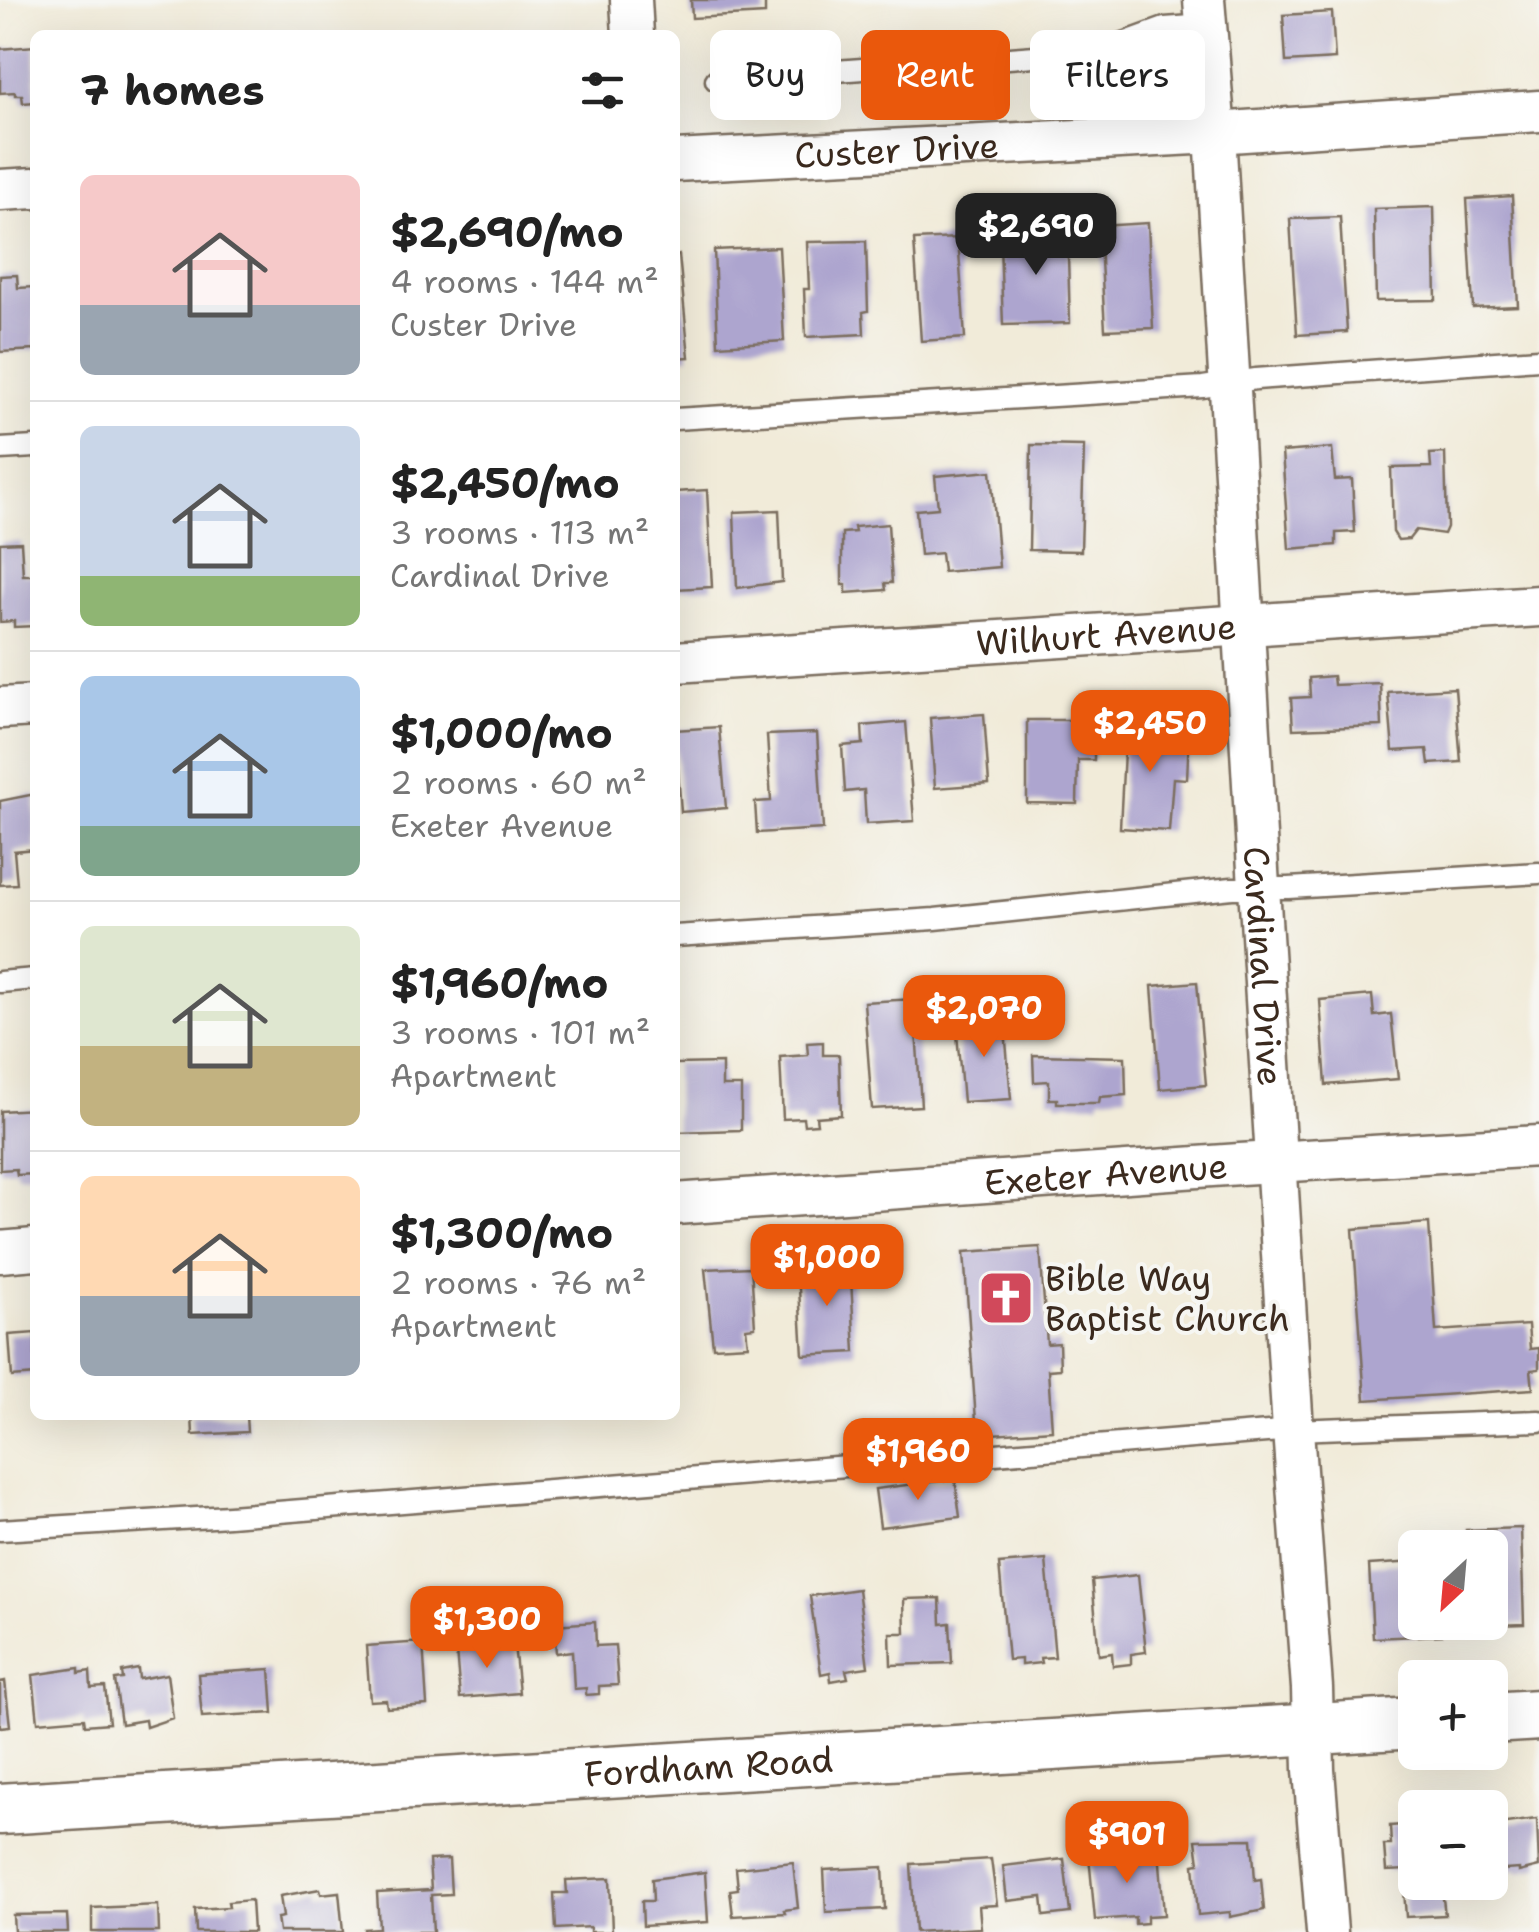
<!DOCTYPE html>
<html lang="en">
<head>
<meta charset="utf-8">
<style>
	body { margin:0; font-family:"Shantell Sans",sans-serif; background:#f6f6f6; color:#222; height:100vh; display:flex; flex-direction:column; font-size:38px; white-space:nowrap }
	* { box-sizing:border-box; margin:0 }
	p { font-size:32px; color:#767676 }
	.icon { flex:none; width:55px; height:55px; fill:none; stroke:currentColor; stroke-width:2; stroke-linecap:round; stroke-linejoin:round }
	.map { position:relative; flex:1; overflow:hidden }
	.details { position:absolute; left:30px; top:30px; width:650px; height:1390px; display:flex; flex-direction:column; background:#fff; border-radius:15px; box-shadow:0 10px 40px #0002 }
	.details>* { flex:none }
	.banner { position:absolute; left:710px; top:30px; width:678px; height:90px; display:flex; gap:20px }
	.needle { width:65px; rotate:206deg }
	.controls { position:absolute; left:1398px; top:1530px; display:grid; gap:20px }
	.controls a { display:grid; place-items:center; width:110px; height:110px; border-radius:15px; background:#fff; box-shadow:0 10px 40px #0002; font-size:50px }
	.price { position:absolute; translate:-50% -85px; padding:0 22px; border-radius:20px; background:#ea580c; color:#fff; font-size:32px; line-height:65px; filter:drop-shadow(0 2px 5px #0008) }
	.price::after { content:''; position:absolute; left:50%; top:60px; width:30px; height:22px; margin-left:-15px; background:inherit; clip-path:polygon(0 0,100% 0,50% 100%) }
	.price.active { background:#222; color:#fff }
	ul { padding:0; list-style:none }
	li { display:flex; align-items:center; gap:30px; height:250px; padding:0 50px }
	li+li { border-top:2px solid #e0e0e0 }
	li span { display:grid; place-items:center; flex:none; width:280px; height:200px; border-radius:15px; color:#555 }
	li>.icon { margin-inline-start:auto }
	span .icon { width:120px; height:120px; fill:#fffc; stroke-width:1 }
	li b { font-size:42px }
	h2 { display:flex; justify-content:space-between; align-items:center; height:120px; padding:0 50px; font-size:42px }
	.chip { padding:0 35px; border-radius:15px; background:#fff; box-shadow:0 10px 40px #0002; font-size:35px; line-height:90px }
	.chip.active { background:#ea580c; color:#fff }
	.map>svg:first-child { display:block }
	.building { fill:#ada5cf }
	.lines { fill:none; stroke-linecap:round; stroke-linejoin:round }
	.service-casing { stroke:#7b6e5f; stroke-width:25 }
	.minor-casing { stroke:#7b6e5f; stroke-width:45 }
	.tertiary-casing { stroke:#7b6e5f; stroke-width:55 }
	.service { stroke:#fff; stroke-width:20 }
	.minor { stroke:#fff; stroke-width:40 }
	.tertiary { stroke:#fff; stroke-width:50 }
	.labels { text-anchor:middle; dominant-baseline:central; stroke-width:8; stroke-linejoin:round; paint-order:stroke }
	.street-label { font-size:35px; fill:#3b2a1e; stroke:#f6f6f2 }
	.poi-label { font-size:35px; fill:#3b2a1e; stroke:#f6f6f2; text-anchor:start }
</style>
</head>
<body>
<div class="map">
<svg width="1539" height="1932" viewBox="0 0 1539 1932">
	<rect width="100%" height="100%" fill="#f6f6f2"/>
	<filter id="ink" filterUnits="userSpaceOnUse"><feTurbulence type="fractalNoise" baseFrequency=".01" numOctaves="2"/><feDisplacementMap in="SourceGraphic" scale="20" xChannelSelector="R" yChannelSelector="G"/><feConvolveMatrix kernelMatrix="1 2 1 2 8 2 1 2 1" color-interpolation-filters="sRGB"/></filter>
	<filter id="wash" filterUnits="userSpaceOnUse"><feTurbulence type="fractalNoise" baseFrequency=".0048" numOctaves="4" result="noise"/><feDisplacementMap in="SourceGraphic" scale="40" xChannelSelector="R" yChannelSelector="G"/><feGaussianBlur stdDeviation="2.25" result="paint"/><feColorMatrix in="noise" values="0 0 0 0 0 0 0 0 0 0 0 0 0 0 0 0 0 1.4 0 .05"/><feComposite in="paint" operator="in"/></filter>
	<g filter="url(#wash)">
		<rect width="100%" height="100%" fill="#f1ebd9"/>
		<g id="blocks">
			<path class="building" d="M691 0H765V14L692 18Z
				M1332 12 1335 59 1286 62 1283 15Z
				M35 46V102L23 103 22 95H15V92L0 93V49Z
				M1512 196 1518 306 1473 308 1467 199Z
				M1434 207 1436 300 1376 301 1374 209Z
				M1340 217 1347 332 1297 335 1290 219Z
				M1148 223 1153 328 1105 330 1099 226Z
				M1067 224 1070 323 1003 325 1000 243 1029 242 1028 225Z
				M958 238 965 338 921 341 914 240Z
				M866 241 868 311 863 312 864 334 806 337 804 289H809L807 242Z
				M779 247 784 341 718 345 714 250Z
				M679 255 689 357 675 358V256Z
				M17 275 18 288 35 287V350L0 352V276Z
				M1031 445 1084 446 1081 551 1029 550Z
				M1332 448 1335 480 1352 479 1355 532 1336 533V545L1289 549 1282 452Z
				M1445 453 1447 527 1444 534 1416 530 1409 539 1398 540 1393 532 1391 468 1431 467 1430 454Z
				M991 471 999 567 943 572 941 553 920 555 916 510 938 508 935 476Z
				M707 490 712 587 675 589V492Z
				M779 510 782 582 737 588 734 512Z
				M888 524 892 583H885L886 590 846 593V585H842V533L855 532 854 527Z
				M21 542 23 575H35V626L14 627V621L0 622V543Z
				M1333 676 1334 685 1380 683 1382 726 1293 729 1291 698 1310 697 1309 678Z
				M1455 688 1461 762 1429 764 1427 749 1393 751 1388 692Z
				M1126 713 1143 714 1142 730 1189 734 1187 779 1173 778 1169 831 1120 828Z
				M984 714 989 784 935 788 930 718Z
				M1027 720H1094V760H1078L1077 804 1027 803Z
				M906 722 914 821 866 824 864 790 845 792 842 746 863 744 862 726Z
				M719 727 726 808 681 812 675 730Z
				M817 733 823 829 757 833 755 802 771 801 767 735Z
				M35 794V849L14 851 17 884 0 885V801Z
				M1197 982 1206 1085 1160 1089 1152 986Z
				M1372 995 1374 1016 1391 1014 1398 1079 1326 1085 1320 1000Z
				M914 999 921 1106 872 1109 864 1002Z
				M1004 1018 1011 1099 963 1102 956 1022Z
				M823 1042V1055H839L841 1115 816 1117 817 1124 804 1125 803 1118 783 1119 780 1057 808 1055 807 1043Z
				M1033 1055 1125 1057 1126 1095 1100 1097 1099 1103H1057V1099H1049V1081L1034 1082Z
				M722 1063V1086H741V1130L676 1132 675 1064Z
				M35 1109V1174L17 1175 16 1169 0 1170V1111Z
				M1429 1223 1436 1331 1528 1325 1530 1349 1539 1348V1369L1531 1370 1533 1389 1365 1400 1353 1229Z
				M1040 1247 1047 1344 1059 1343 1060 1369 1048 1370 1052 1430 977 1435 964 1252Z
				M850 1260 855 1352 803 1355 798 1272H816L815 1262Z
				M751 1267 755 1327 746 1328 748 1345 713 1347 705 1269Z
				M35 1333V1375L12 1377 9 1335Z
				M192 1415H246L247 1432 193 1435Z
				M955 1479 960 1517 880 1527 875 1489Z
				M1521 1528 1524 1624 1497 1625 1496 1608 1490 1609V1548H1467L1466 1530Z
				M1046 1560 1055 1657 1040 1658 1041 1663 1021 1665V1659L1008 1660 999 1564Z
				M1415 1562V1622H1442V1635L1373 1638 1369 1565Z
				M1138 1575 1146 1652 1131 1654V1664L1113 1666 1112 1653 1099 1655 1092 1580Z
				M858 1589 868 1667 846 1670 848 1678 831 1681 830 1672 821 1674 810 1596Z
				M940 1598 941 1624 950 1623 952 1663 891 1665 890 1633H905L904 1599Z
				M595 1622 596 1646 615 1645 618 1685 599 1686V1694L586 1695V1688L574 1689 572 1651 556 1653 554 1625Z
				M423 1642 427 1705 387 1708 386 1700 370 1701 366 1646Z
				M514 1644 519 1693 460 1698 456 1650Z
				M79 1668V1673L90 1671 91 1688 105 1687 109 1723 85 1725 84 1718 38 1722 33 1675Z
				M138 1669 139 1679 167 1674 173 1718 146 1727 145 1720 121 1724 115 1680 123 1679 122 1672Z
				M270 1669 273 1713 202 1717 198 1674Z
				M5 1681 10 1726 0 1727V1682Z
				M1537 1819 1539 1867 1519 1872V1869L1490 1871V1825Z
				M1415 1824V1882H1441L1445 1915 1406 1917 1404 1890H1408L1407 1870 1386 1871 1384 1845H1391L1390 1826Z
				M1252 1839 1255 1880 1261 1879 1264 1910 1230 1917V1912L1198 1915 1194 1864 1199 1863 1196 1840Z
				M1159 1850 1164 1915 1147 1916V1923L1135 1924V1917L1095 1920 1089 1856Z
				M449 1859 451 1894 431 1895 433 1932H364V1929L379 1928 377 1893 431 1890 429 1860Z
				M991 1859 997 1905 979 1906 981 1928 915 1932 911 1864Z
				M1064 1859 1070 1913 1044 1916 1042 1897 1007 1901 1003 1866Z
				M793 1862 798 1908 784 1910 785 1913 733 1916 730 1890 738 1889 736 1868Z
				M883 1867 885 1909 826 1912 824 1870Z
				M705 1872 708 1922 643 1926 642 1901H653L652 1879Z
				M610 1878 612 1932H590V1927L556 1929 554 1893H567L566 1880Z
				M320 1889 321 1894 339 1892 343 1932H279L277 1918 283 1917 280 1896Z
				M251 1900 253 1932H196L195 1909 229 1907 228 1902Z
				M158 1905 159 1932H92V1908Z
				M67 1914 68 1932H14L13 1915Z"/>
		</g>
	</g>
	<g filter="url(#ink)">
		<use href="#blocks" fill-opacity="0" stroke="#7b6e5f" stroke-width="2.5"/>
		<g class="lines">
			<g class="service-casing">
				<path id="service" d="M716 80 1102 51 1165 28 1206 25
					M675 419 1203 387 1256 379 1539 359
					M0 449 35 447
					M675 936 935 919 1232 888H1289L1539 873
					M0 982 35 979
					M0 1530 229 1516 1293 1430 1539 1421"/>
			</g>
			<g class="minor-casing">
				<g id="minor">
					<path d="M631 0 633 35"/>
					<path id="s1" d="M1204 0 1215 133 1259 887 1293 1430 1312 1688 1314 1770 1327 1932"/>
					<path id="s2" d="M675 161 1215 133 1539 111"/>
					<path d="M0 190 35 188"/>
					<path id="s3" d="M675 662 1539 606"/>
					<path d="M0 708 35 706"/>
					<path id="s4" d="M675 1204 1240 1164 1539 1146"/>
					<path d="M0 1252 35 1249"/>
				</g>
			</g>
			<g class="tertiary-casing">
				<g id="tertiary">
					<path d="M1490 1718 1539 1715"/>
					<path id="s5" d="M0 1809 1415 1723"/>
				</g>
			</g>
			<use href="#service" class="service"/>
			<use href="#minor" class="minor"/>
			<use href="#tertiary" class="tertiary"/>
		</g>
	</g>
	<defs>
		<g id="church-square" transform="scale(2.875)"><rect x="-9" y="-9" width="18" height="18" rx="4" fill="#d1495b" stroke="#f6f6f2"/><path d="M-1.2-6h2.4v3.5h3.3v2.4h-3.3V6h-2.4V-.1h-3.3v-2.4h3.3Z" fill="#fff"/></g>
	</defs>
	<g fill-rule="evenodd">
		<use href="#church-square" x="1006" y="1298"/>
	</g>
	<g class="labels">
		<g class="street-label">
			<text stroke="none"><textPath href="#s2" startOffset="222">Custer Drive</textPath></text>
			<text stroke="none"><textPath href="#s3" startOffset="432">Wilhurt Avenue</textPath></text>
			<text stroke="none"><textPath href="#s1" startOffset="968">Cardinal Drive</textPath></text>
			<text stroke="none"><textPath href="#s4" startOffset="432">Exeter Avenue</textPath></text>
			<text stroke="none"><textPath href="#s5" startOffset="710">Fordham Road</textPath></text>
		</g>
		<g class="poi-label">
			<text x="1045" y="1278">Bible Way<tspan x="1045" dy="40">Baptist Church</tspan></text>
		</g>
	</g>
</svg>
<div class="controls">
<a><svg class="needle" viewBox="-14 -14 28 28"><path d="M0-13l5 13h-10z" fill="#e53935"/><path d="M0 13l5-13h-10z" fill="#767676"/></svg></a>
<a>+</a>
<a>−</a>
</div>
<b class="price active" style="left:1036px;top:278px">$2,690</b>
<b class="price" style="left:1150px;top:775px">$2,450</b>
<b class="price" style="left:984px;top:1060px">$2,070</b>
<b class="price" style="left:827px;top:1309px">$1,000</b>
<b class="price" style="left:918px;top:1503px">$1,960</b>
<b class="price" style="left:487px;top:1671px">$1,300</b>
<b class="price" style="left:1127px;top:1886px">$901</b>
<div class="banner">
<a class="chip">Buy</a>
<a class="chip active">Rent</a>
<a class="chip">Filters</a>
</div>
<section class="details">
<h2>7 homes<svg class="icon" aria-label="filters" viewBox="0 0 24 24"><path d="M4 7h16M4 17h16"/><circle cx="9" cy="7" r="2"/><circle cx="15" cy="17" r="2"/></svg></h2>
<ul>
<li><span style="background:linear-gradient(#f6c9c9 65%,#9aa5b1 0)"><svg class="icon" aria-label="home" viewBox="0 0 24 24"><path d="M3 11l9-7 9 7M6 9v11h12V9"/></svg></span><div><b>$2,690/mo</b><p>4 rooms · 144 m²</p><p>Custer Drive</p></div></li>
<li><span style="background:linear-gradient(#c9d6e8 75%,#8fb573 0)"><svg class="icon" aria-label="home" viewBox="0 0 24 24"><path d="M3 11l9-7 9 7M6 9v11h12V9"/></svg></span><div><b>$2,450/mo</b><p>3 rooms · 113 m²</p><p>Cardinal Drive</p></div></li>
<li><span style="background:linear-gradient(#a9c7e8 75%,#7fa58c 0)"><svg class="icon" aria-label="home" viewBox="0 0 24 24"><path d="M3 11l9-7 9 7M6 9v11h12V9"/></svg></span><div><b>$1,000/mo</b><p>2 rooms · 60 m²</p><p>Exeter Avenue</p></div></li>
<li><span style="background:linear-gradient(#dfe7d0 60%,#c2b280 0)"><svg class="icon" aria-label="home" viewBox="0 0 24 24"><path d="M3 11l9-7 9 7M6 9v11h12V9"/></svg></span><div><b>$1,960/mo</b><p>3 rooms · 101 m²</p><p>Apartment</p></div></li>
<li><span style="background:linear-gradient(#ffd9b3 60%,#9aa5b1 0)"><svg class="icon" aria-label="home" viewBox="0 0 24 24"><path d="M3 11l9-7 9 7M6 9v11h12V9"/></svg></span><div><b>$1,300/mo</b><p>2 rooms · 76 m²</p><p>Apartment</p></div></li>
</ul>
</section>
</div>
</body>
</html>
